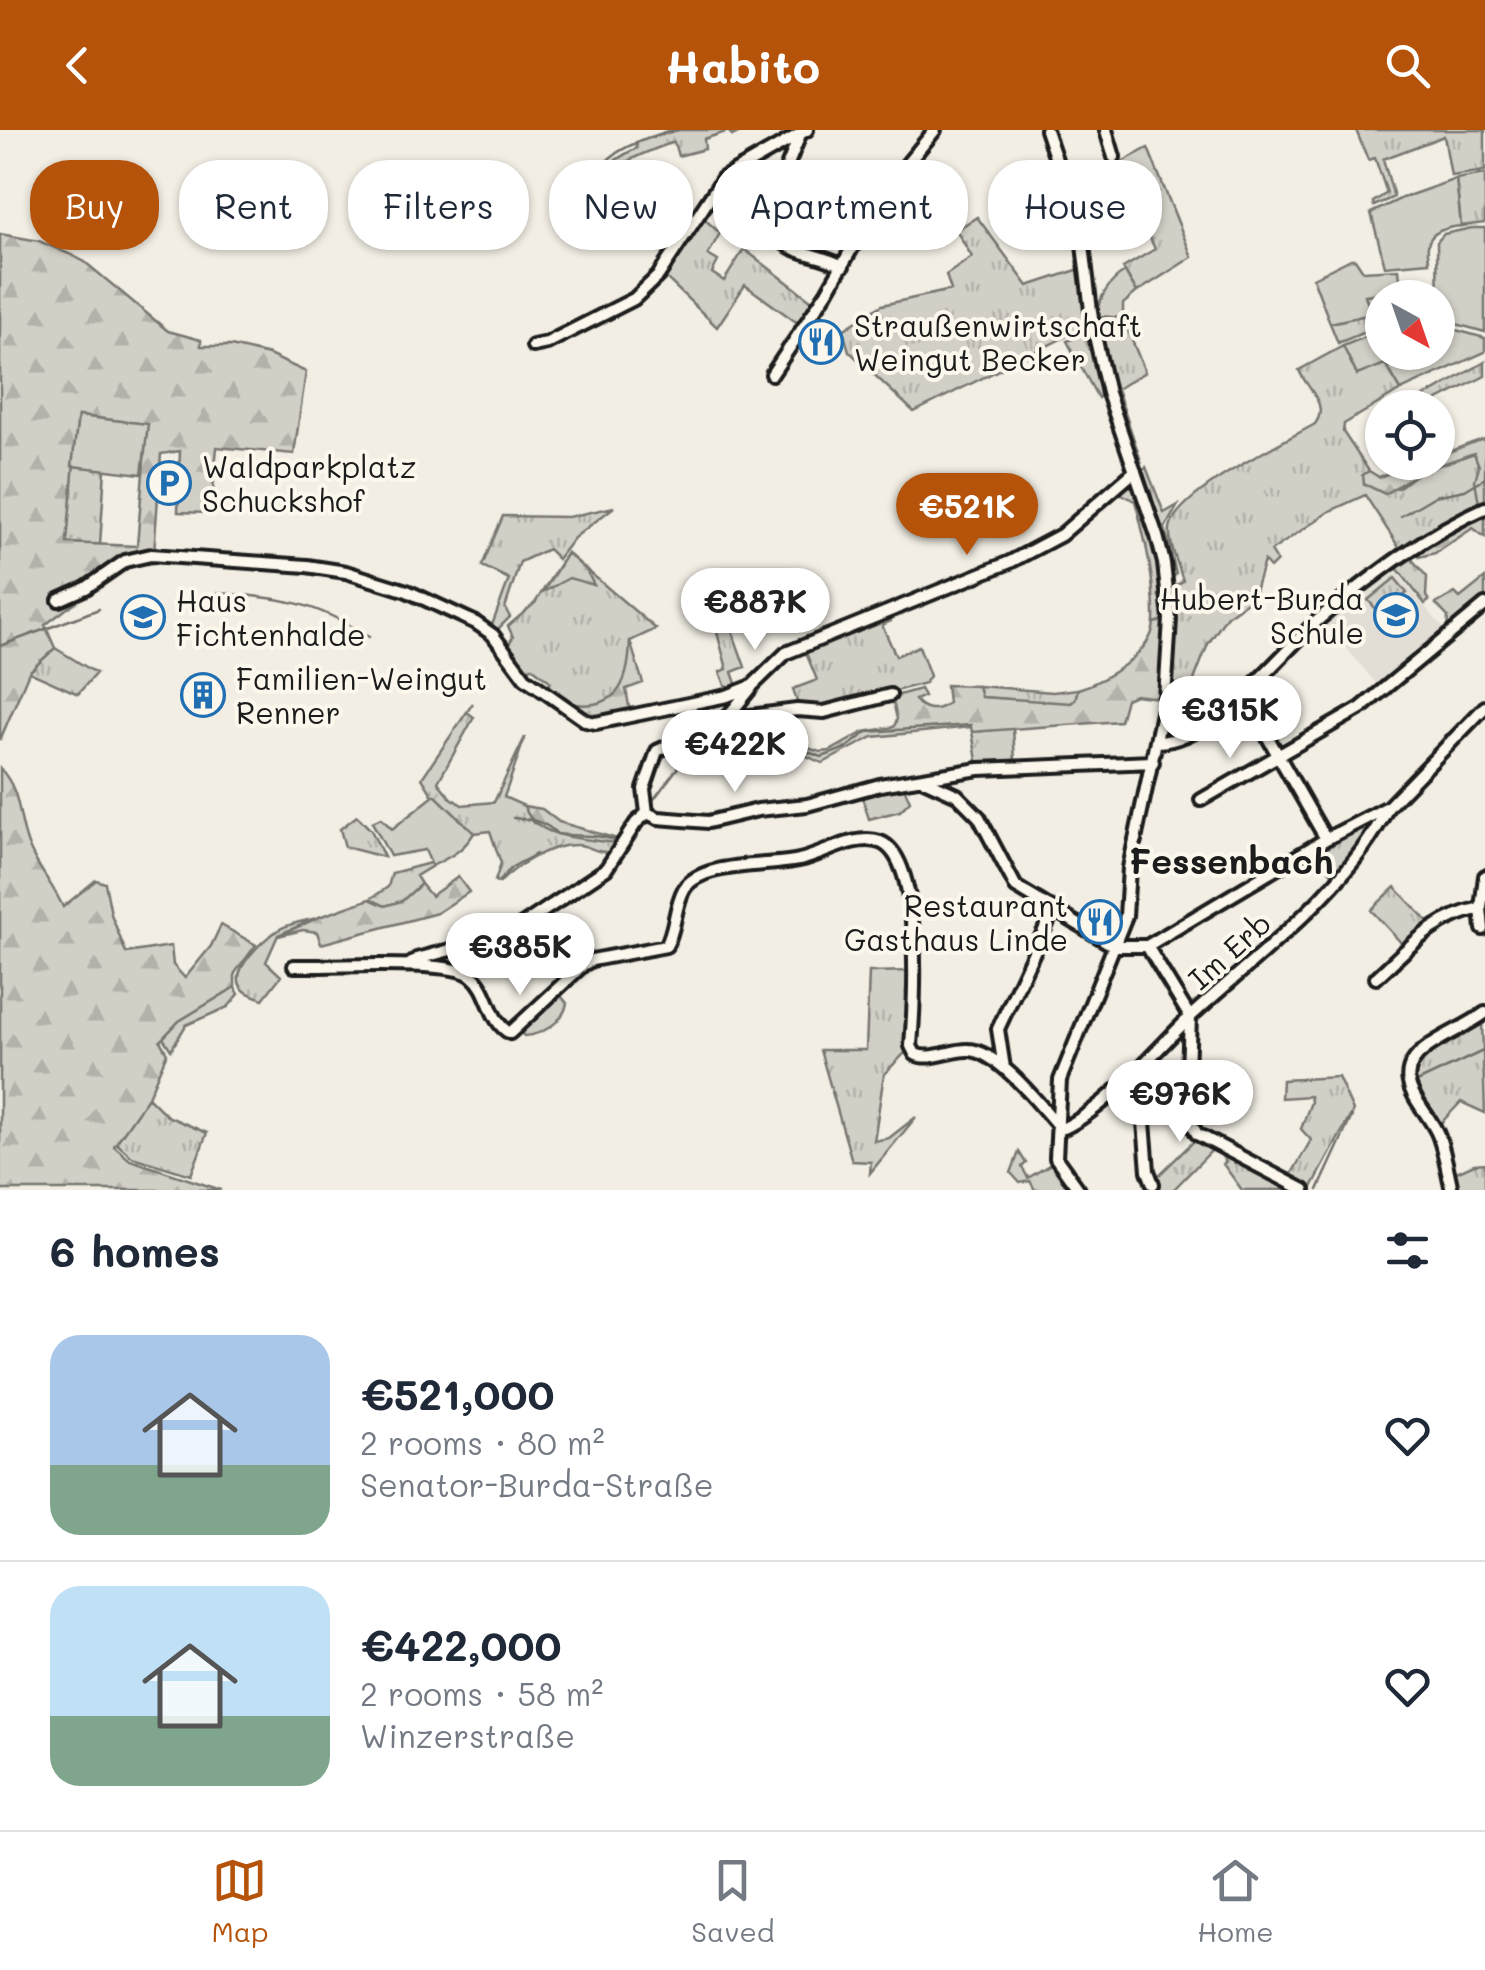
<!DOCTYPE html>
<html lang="en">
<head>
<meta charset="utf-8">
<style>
	body { margin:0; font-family:Mali,sans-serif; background:#f6f6f7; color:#1f2937; height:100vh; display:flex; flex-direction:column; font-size:38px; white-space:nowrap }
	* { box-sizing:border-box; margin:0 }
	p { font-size:32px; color:#747a83 }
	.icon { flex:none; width:55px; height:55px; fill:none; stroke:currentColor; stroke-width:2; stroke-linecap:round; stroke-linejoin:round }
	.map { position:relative; height:1060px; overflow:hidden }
	.panel { display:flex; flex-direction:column; background:#fff; flex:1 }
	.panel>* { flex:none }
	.banner { position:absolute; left:30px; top:30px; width:1425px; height:90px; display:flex; gap:20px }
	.needle { width:65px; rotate:140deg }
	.buttons { position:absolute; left:1365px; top:150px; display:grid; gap:20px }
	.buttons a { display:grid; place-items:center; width:90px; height:90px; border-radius:50%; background:#fff; box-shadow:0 2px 8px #0004; font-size:50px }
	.price { position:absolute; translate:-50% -85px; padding:0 22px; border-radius:35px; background:#fff; color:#222; font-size:32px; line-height:65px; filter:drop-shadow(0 2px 5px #0008) }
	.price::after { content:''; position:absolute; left:50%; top:60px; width:30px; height:22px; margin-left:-15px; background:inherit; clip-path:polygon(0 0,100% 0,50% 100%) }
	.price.on { background:#b45309; color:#fff }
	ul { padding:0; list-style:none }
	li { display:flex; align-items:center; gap:30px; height:250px; padding:0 50px }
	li+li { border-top:2px solid #e0e1e3 }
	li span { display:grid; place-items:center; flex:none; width:280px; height:200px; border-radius:30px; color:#555 }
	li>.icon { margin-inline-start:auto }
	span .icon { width:120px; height:120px; fill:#fffc; stroke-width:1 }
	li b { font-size:42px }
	h2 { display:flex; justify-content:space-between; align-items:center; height:120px; padding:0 50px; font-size:42px }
	.tag { padding:0 35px; border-radius:40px; background:#fff; box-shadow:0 2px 8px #0004; font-size:35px; line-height:90px }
	.tag.on { background:#b45309; color:#fff }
	header { display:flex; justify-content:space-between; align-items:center; height:130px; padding:0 50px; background:#b45309; color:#fff; font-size:45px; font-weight:700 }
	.tabs { display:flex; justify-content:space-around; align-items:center; height:140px; border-top:2px solid #e0e1e3; background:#fff; font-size:28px; color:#747a83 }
	.tabs a { display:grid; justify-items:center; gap:5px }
	.tabs .on { color:#b45309 }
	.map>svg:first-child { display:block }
	.built { fill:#e2ded5 }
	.grass { fill:url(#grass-tufts); stroke:#777671; stroke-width:2.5 }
	.forest { fill:url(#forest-firs); stroke:#777671; stroke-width:2.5; fill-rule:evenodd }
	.garden { fill:#d2cfc6; stroke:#777671; stroke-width:2.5 }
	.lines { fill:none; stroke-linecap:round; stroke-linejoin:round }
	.stream { stroke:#716f6b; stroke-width:2.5 }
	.minor-casing { stroke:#1c1c1c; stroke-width:18 }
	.minor { stroke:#fbf7ec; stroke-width:10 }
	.labels { text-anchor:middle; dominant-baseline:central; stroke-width:8; stroke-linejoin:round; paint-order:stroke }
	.poi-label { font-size:30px; fill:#1c1c1c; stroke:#fbf7ec; text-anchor:start }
	.street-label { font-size:30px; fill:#1c1c1c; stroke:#fbf7ec }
	.quarter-label { font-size:35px; font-weight:bold; fill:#1c1c1c; stroke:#fbf7ec }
</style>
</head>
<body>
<header><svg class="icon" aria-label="back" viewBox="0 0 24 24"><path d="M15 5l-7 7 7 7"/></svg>Habito<svg class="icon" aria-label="search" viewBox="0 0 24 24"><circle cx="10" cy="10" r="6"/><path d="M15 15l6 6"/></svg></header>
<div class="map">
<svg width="1485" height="1060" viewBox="0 0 1485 1060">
	<defs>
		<pattern id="grass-tufts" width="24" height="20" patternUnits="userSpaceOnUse" patternTransform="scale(2.5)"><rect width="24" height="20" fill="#d2cfc6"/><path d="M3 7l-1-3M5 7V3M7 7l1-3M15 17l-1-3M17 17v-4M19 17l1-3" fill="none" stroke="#b4b1aa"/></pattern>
		<pattern id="forest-firs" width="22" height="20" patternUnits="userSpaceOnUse" patternTransform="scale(2.5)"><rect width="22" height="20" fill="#d2cfc6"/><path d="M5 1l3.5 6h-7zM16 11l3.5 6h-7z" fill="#b4b1aa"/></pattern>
	</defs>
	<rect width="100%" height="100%" fill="#f2eee4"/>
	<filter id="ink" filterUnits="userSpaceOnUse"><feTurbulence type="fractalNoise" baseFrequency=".01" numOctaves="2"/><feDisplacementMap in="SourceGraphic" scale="20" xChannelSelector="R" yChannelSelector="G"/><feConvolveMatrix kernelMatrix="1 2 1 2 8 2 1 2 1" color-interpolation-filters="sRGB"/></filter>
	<g filter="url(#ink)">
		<path class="built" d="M1394 439 1446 502 1379 557 1327 495Z"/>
		<path class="grass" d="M671 0H744L732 6 729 1 704 9 705 19 678 26 674 12C643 23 614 33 595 60L591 58C603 38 616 28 637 18L636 12Z
			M1356 0H1485V41L1451 46 1444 6 1383 29 1394 67 1374 76 1373 72 1387 63 1375 28 1368 30Z
			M1148 18 1192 127 1137 162 1123 138 1155 119 1116 35Z
			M1485 44V93L1461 96 1456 49Z
			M701 86 720 103 708 125 718 131 712 143 724 151 744 119 816 174 799 194 745 155 717 197 663 145Z
			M977 87 1028 156 1083 138 1087 196 914 282 849 221 843 200 882 175 951 160 946 145 972 127 956 100Z
			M1437 156V167L1382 168V195L1338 213 1330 193 1370 184 1365 165Z
			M1099 186 1123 188 1145 242 1117 259 1141 331 1136 329C1120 281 1103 236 1099 186Z
			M1086 203 1090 207 1096 243 1104 264 1098 268 1067 211Z
			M1343 216 1357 245 1385 233 1401 260 1344 294 1343 302 1369 341 1363 345 1398 358 1419 342 1474 323 1479 336V374L1435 396 1400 419 1365 365 1330 381 1271 421 1277 431 1270 438 1264 431 1253 468 1227 486 1208 514 1194 550 1219 578 1198 594 1173 606 1166 597 1176 487 1172 458 1183 451C1179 436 1168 413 1170 398 1176 363 1284 312 1315 294 1330 274 1306 258 1299 240Z
			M1485 232V246L1426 276 1422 268Z
			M72 336 105 339 100 415 66 413Z
			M1146 337 1164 383 1178 375 1165 398 1176 444 1173 448 1157 387 1140 342Z
			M1124 355 1136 358 1158 423 1167 490 1154 493C1155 450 1146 412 1135 371L1118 362Z
			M614 377 574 408 558 429 548 419 520 432 505 478 510 487 497 500 491 498 509 449 482 436 503 386 568 387Z
			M567 423 656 499 630 511C630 521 632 536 629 545 612 585 575 580 546 560L551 552 532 537 526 544 507 517 513 507 508 496 535 473Z
			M1410 427 1427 447 1426 466 1429 471 1425 474 1397 438Z
			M1395 448 1407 463 1381 485 1368 470Z
			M1485 448V468L1447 500 1448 487 1436 474 1455 463 1460 468Z
			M889 485 891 491 882 495 896 526 919 516 930 546 925 553 829 579 799 578 793 559 817 550 804 518Z
			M729 492 745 537 732 542 738 559 728 563 720 542 727 539 715 495Z
			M55 518 96 543 78 564 29 542Z
			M978 556 1053 562 1078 559 1075 570 1071 574 980 567Z
			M473 573 467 582 474 587 438 652 450 667 462 675 494 672 525 607 504 667 524 676 533 693 589 709 620 712 614 722C595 724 590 715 577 715 550 714 517 735 499 753L495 751 501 733 490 701 474 703 433 666 422 648Z
			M1013 598 1015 631 978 636 972 602Z
			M904 657 910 671 900 681 869 689 861 663Z
			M357 686 371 700 384 727 345 717 340 699Z
			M1370 691 1374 696 1354 726 1334 746 1316 723 1363 692Z
			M430 733 432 736 416 746 421 754 402 771 385 776 370 769 388 757 392 743Z
			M1395 757 1429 793 1404 816 1371 780Z
			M317 788 278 805 266 832 281 846 263 869C257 867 246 864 242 858 228 841 264 809 278 800 289 793 304 791 317 788Z
			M915 841 909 919 884 944 874 1011 889 1008 916 987 870 1043 871 1032 852 1031 820 920H866L869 842Z
			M235 857 239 864 228 877 186 895 171 920 163 908 179 891Z
			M557 861 567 873C564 892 542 905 524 906L519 901Z
			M1482 890 1485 983 1461 972 1439 995 1412 953C1419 919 1454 906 1482 890Z
			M1338 947 1353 981 1311 1059 1290 1047 1311 1010 1301 999 1311 972 1310 966 1281 968 1282 950Z
			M148 967 167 986 207 1003 191 1045 132 1027 116 1013Z
			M1196 1009 1211 1016 1213 1019 1173 1060H1159L1155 1049Z
			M1222 1021 1295 1060H1242L1223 1034 1226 1032 1220 1024Z
			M1019 1022 1026 1033 1022 1037 1028 1048 1054 1032 1074 1060H1035L1030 1051 1020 1053 1011 1043Z
			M1485 1033V1060H1455L1452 1044 1474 1034Z"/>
		<path class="forest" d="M0 104 39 111 69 124 85 132 168 201 201 210V216H231L269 225 306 242 294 324 217 317 211 383 178 382 180 321 161 324 154 423 126 434 45 495 55 518 29 542 0 610ZM78 286 147 294 137 416 67 413Z
			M1438 195 1485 208V222L1401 260 1388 238 1418 223 1438 222Z
			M1485 309V371L1479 374 1475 350 1479 336 1474 323 1419 342 1385 364 1364 354 1363 345 1369 341 1379 347 1415 333 1438 332V325C1455 321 1468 313 1485 309Z
			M1485 385V407L1473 398 1435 423 1419 427V422Z
			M567 423 586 440 594 455 569 448 543 462Z
			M1167 490 1160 568 1135 565 1126 569 1120 591 972 602 971 597 873 607 823 633C814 631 810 626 801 624 772 619 708 624 682 637L677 627 684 612 726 594 729 612 793 613 820 622 830 621 864 602 894 597 897 589 892 567 920 559 924 566 915 570C924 581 937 582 948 573L946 555 978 556 981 567 1071 573 1075 570 1078 559C1105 551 1152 523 1154 493Z
			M630 511 643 553 626 559 630 582 595 588 565 573C616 582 629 557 630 511Z
			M0 638C20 661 17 678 25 705 32 732 52 752 63 777L96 750 105 753 111 784 126 823 171 816 173 835 185 848 211 816 221 795 256 815 235 843V857L179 891 160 911 167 923 148 967 114 1016 130 1030 221 1060H0Z
			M524 676 542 679 559 692 621 710 615 713C584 708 536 710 524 676Z
			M458 747 469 762 437 783 321 814 317 802 303 800 278 806 319 787 370 769 385 776 402 771 421 754 431 766Z"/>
		<path class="garden" d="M1456 49 1461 96C1449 97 1429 101 1428 116 1427 122 1429 127 1429 132L1385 136 1371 83 1402 68Z
			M1472 98H1485V202L1438 189 1437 112 1444 104Z
			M1351 129H1355L1363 141 1399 139 1401 160 1365 165 1371 184 1330 193 1313 148Z
			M1125 142 1137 162 1123 174V188L1099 186C1096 169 1111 150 1125 142Z
			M1382 200V222L1418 223 1388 238 1385 234 1357 245 1343 216Z
			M78 286 148 294 142 344 72 336Z
			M435 665 474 703C463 721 450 727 432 736L425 720 390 726 372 692 381 688 392 699Z"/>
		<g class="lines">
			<path class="stream" d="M567 76C586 63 593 43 610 28 629 12 655 7 678 0
				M1401 386 1435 366 1465 360 1485 348
				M217 463C281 468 314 471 369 507
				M0 516 99 479
				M651 673 679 636 703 624 802 620 822 627 846 618 867 602 971 595
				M513 688C531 690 544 690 557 704 577 707 598 703 617 711
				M498 752 512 737 536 724
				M1415 953 1485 920
				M1318 1060 1352 986"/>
			<g class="minor-casing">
				<path id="minor" d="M1046 0 1082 107 1093 197 1108 263 1157 406 1164 433 1170 489 1165 569 1129 738 1126 786 1060 950 1056 1028 1079 1060
					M1106 0 1114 27
					M799 7C792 26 766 83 768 98 791 127 814 121 843 136
					M533 216 547 213 634 169 658 146 723 48 807 0
					M772 244 827 162 884 62 935 0
					M59 470 86 458 125 431 151 425 307 436 346 442 407 461 476 493 493 505 525 548 586 591 596 593 727 566 752 556 786 523 1010 432 1061 405 1135 341
					M751 558 725 590 657 621 644 659 647 683 658 688 708 692 758 680 807 675 880 655 979 639 1153 632
					M1243 564 1326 709
					M732 583 750 586 797 580 824 582 890 565
					M1157 612C1215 612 1282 520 1325 484 1375 444 1426 404 1485 378
					M924 650 957 665 979 687 1016 757 1114 816H1147L1326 709 1388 677 1485 577
					M1201 670 1361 578 1485 475
					M1483 799 1481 778 1485 746
					M1147 816 1190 887 1187 969 1188 987 1197 1004 1304 1060
					M409 835 417 829 509 804 606 739 636 693 647 683
					M294 836C327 837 451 829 472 846 490 860 489 892 510 903L583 835 592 830 666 816C676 799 674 777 684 759 701 731 769 737 799 730 823 725 856 703 880 712 924 728 914 878 911 916L915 924C930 932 952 919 969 920 998 921 1040 975 1059 997L1064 998C1106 978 1156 920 1190 887 1256 826 1348 760 1388 677
					M1376 848C1411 816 1433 788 1481 778
					M1004 938 998 899 1054 779
					M1130 947 1144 992 1148 1041 1153 1054
					M1452 1060C1448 1043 1445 1024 1439 1007 1428 977 1385 950 1425 919 1443 905 1466 897 1485 883"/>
			</g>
			<use href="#minor" class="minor"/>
		</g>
	</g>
	<defs>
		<g id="restaurant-ring" transform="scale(2.25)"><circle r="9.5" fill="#fbf7ec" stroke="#1f6fb2" stroke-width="1.5"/><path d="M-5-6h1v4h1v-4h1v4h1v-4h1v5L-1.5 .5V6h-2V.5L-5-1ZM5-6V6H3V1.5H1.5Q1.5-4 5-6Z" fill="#1f6fb2"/></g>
		<g id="parking-ring" transform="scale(2.25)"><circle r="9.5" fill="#fbf7ec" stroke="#1f6fb2" stroke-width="1.5"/><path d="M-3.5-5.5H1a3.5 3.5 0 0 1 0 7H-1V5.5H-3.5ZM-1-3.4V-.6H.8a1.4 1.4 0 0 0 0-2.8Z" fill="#1f6fb2"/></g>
		<g id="school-ring" transform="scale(2.25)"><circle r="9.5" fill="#fbf7ec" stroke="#1f6fb2" stroke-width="1.5"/><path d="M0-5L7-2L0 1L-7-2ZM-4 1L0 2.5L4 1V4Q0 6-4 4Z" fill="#1f6fb2"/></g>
		<g id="building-ring" transform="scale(2.25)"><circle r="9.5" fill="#fbf7ec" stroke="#1f6fb2" stroke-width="1.5"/><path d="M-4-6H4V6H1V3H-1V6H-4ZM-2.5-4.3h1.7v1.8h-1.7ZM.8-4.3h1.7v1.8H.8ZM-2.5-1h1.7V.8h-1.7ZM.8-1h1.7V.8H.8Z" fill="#1f6fb2"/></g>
	</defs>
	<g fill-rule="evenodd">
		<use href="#restaurant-ring" x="821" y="212"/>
		<use href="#parking-ring" x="169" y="353"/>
		<use href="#school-ring" x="1396" y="485"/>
		<use href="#school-ring" x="143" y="487"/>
		<use href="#building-ring" x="203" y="565"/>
		<use href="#restaurant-ring" x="1100" y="792"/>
	</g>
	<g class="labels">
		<g class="poi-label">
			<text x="854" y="195">Straußenwirtschaft<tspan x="854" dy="34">Weingut Becker</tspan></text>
			<text x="202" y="336">Waldparkplatz<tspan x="202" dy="34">Schuckshof</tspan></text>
			<text x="1364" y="468" text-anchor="end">Hubert-Burda<tspan x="1364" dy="34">Schule</tspan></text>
			<text x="176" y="470">Haus<tspan x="176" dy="34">Fichtenhalde</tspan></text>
			<text x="236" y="548">Familien-Weingut<tspan x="236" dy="34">Renner</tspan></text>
			<text x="1068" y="775" text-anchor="end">Restaurant<tspan x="1068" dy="34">Gasthaus Linde</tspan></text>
		</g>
		<g class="street-label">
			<text transform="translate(1229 820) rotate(-42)">Im Erb</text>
		</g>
		<g class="quarter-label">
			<text x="1231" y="730">Fessenbach</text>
		</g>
	</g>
</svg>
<div class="buttons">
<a><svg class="needle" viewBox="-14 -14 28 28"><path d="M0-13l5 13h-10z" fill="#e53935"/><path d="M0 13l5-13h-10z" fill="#747a83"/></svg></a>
<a><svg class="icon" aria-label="locate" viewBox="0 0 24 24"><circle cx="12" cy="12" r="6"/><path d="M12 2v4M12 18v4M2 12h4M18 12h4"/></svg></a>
</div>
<b class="price on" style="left:967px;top:428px">€521K</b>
<b class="price" style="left:755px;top:523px">€887K</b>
<b class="price" style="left:1230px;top:631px">€315K</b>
<b class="price" style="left:735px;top:665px">€422K</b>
<b class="price" style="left:520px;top:868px">€385K</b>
<b class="price" style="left:1180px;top:1015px">€976K</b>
<div class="banner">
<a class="tag on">Buy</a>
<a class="tag">Rent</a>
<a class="tag">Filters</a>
<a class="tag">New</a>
<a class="tag">Apartment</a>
<a class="tag">House</a>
</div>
</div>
<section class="panel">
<h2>6 homes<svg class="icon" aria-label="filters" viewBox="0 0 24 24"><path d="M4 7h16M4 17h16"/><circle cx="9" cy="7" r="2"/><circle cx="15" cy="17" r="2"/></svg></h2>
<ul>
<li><span style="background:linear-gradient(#a9c7e8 65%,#7fa58c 0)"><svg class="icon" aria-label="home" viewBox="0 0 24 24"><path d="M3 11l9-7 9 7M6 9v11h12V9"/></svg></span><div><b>€521,000</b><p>2 rooms · 80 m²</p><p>Senator-Burda-Straße</p></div><svg class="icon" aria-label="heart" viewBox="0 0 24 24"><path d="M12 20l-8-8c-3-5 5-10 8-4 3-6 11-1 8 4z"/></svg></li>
<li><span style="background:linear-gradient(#bfe0f5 65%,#7fa58c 0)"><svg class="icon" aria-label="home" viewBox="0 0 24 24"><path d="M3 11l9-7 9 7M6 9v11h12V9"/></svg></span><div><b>€422,000</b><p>2 rooms · 58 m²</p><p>Winzerstraße</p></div><svg class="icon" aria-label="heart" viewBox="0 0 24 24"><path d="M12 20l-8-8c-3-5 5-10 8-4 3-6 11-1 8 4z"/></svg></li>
</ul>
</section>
<nav class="tabs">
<a class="on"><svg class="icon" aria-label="map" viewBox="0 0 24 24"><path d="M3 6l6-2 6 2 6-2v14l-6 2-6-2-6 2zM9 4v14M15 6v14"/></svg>Map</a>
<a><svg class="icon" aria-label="saved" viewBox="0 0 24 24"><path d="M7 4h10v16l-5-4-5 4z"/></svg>Saved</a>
<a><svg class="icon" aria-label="home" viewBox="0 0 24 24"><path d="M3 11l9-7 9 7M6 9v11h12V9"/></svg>Home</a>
</nav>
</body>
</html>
